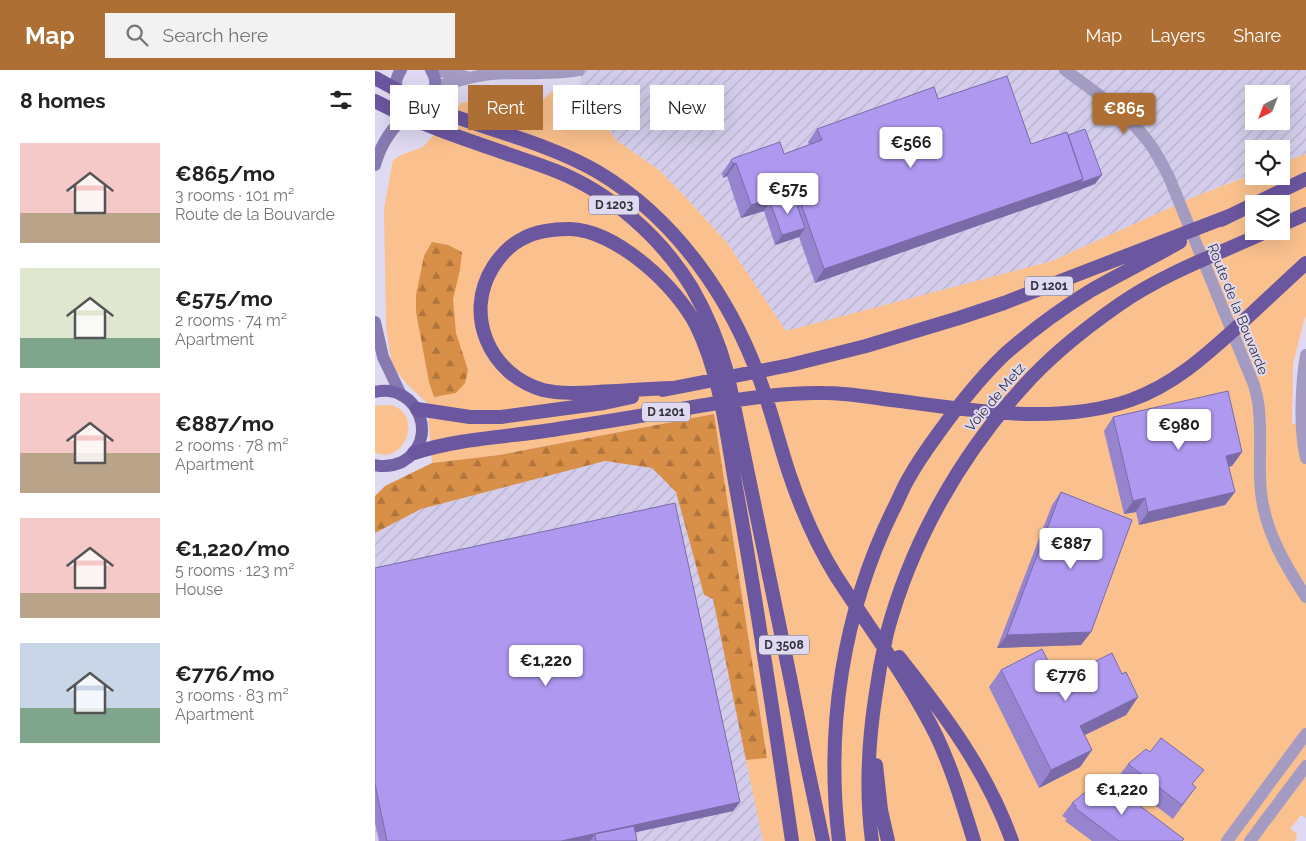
<!DOCTYPE html>
<html lang="en">
<head>
<meta charset="utf-8">
<style>
	body { margin:0; font-family:Raleway,sans-serif; background:#f2f2f2; color:#222; height:100vh; display:flex; flex-direction:column; font-size:19px; white-space:nowrap }
	* { box-sizing:border-box; margin:0 }
	p { font-size:16px; color:#767676 }
	.icon { flex:none; width:28px; height:28px; fill:none; stroke:currentColor; stroke-width:2; stroke-linecap:round; stroke-linejoin:round }
	.map { position:relative; flex:1; overflow:hidden }
	.sheet { display:flex; flex-direction:column; background:#fff; width:375px }
	.sheet>* { flex:none }
	.top-card { position:absolute; left:15px; top:15px; width:475px; height:45px; display:flex; gap:10px }
	.needle { width:32px; rotate:222deg }
	.controls { position:absolute; left:870px; top:15px; display:grid; gap:10px }
	.controls a { display:grid; place-items:center; width:45px; height:45px; border-radius:0px; background:#fff; box-shadow:0 5px 20px #0002; font-size:25px }
	.price { position:absolute; translate:-50% -42px; padding:0 11px; border-radius:5px; background:#fff; color:#222; font-size:16px; line-height:32px; filter:drop-shadow(0 1px 2px #0008) }
	.price::after { content:''; position:absolute; left:50%; top:30px; width:15px; height:11px; margin-left:-8px; background:inherit; clip-path:polygon(0 0,100% 0,50% 100%) }
	.price.on { background:#ad6f33; color:#fff }
	ul { padding:0; list-style:none }
	li { display:flex; align-items:center; gap:15px; height:125px; padding:0 20px }
	li span { display:grid; place-items:center; flex:none; width:140px; height:100px; border-radius:0px; color:#555 }
	li>.icon { margin-inline-start:auto }
	span .icon { width:60px; height:60px; fill:#fffc; stroke-width:1 }
	li b { font-size:21px }
	h2 { display:flex; justify-content:space-between; align-items:center; height:60px; padding:0 20px; font-size:21px }
	.pill { padding:0 18px; border-radius:0px; background:#fff; box-shadow:0 5px 20px #0002; font-size:18px; line-height:45px }
	.pill.on { background:#ad6f33; color:#fff }
	header { display:flex; align-items:center; gap:30px; box-sizing:border-box; height:70px; padding:0 25px; background:#ad6f33; color:#fff }
	header strong { font-size:24px }
	nav { display:flex; gap:28px; margin-inline-start:auto; font-size:18px }
	.search { width:350px; height:45px; background:#f2f2f2; display:flex; align-items:center; gap:12px; box-sizing:border-box; padding:0 18px; border-radius:0px; color:#767676; font-size:19px }
	main { display:flex; flex:1; min-height:0 }
	.map>svg:first-child { display:block }
	.industrial { fill:url(#industrial-furrows); fill-rule:evenodd }
	.grass { fill:#fac08d; fill-rule:evenodd }
	.forest { fill:url(#forest-firs) }
	.lines { fill:none; stroke-linecap:round; stroke-linejoin:round }
	.minor { stroke:#a39bc2; stroke-width:12 }
	.tertiary { stroke:#a39bc2; stroke-width:12 }
	.secondary { stroke:#877ab2; stroke-width:12 }
	.primary { stroke:#7361a6; stroke-width:12 }
	.trunk { stroke:#6b56a0; stroke-width:14 }
	.wall { fill:#9684ce }
	.shaded-wall { fill:#7a6ba8 }
	.building { fill:#af99f0; stroke:#7a6ba8 }
	.labels { text-anchor:middle; dominant-baseline:central; stroke-width:4; stroke-linejoin:round; paint-order:stroke }
	.shield { fill:#dfdaf2; stroke:#676471; stroke-width:1 }
	.shield-label { font-size:12px; font-weight:bold; fill:#33313a }
	.street-label { font-size:14px; fill:#33313a; stroke:#dfdaf2 }
</style>
</head>
<body>
<header>
<strong>Map</strong>
<div class="search"><svg class="icon" aria-label="search" viewBox="0 0 24 24"><circle cx="10" cy="10" r="6"/><path d="M15 15l6 6"/></svg>Search here</div>
<nav><a>Map</a><a>Layers</a><a>Share</a></nav>
</header>
<main>
<section class="sheet">
<h2>8 homes<svg class="icon" aria-label="filters" viewBox="0 0 24 24"><path d="M4 7h16M4 17h16"/><circle cx="9" cy="7" r="2"/><circle cx="15" cy="17" r="2"/></svg></h2>
<ul>
<li><span style="background:linear-gradient(#f6c9c9 70%,#b9a48a 0)"><svg class="icon" aria-label="home" viewBox="0 0 24 24"><path d="M3 11l9-7 9 7M6 9v11h12V9"/></svg></span><div><b>€865/mo</b><p>3 rooms · 101 m²</p><p>Route de la Bouvarde</p></div></li>
<li><span style="background:linear-gradient(#dfe7d0 70%,#7fa58c 0)"><svg class="icon" aria-label="home" viewBox="0 0 24 24"><path d="M3 11l9-7 9 7M6 9v11h12V9"/></svg></span><div><b>€575/mo</b><p>2 rooms · 74 m²</p><p>Apartment</p></div></li>
<li><span style="background:linear-gradient(#f6c9c9 60%,#b9a48a 0)"><svg class="icon" aria-label="home" viewBox="0 0 24 24"><path d="M3 11l9-7 9 7M6 9v11h12V9"/></svg></span><div><b>€887/mo</b><p>2 rooms · 78 m²</p><p>Apartment</p></div></li>
<li><span style="background:linear-gradient(#f6c9c9 75%,#b9a48a 0)"><svg class="icon" aria-label="home" viewBox="0 0 24 24"><path d="M3 11l9-7 9 7M6 9v11h12V9"/></svg></span><div><b>€1,220/mo</b><p>5 rooms · 123 m²</p><p>House</p></div></li>
<li><span style="background:linear-gradient(#c9d6e8 65%,#7fa58c 0)"><svg class="icon" aria-label="home" viewBox="0 0 24 24"><path d="M3 11l9-7 9 7M6 9v11h12V9"/></svg></span><div><b>€776/mo</b><p>3 rooms · 83 m²</p><p>Apartment</p></div></li>
</ul>
</section>
<div class="map">
<svg width="931" height="771" viewBox="0 0 931 771">
	<defs>
		<pattern id="industrial-furrows" width="10" height="10" patternUnits="userSpaceOnUse" patternTransform="scale(1.25)"><rect width="10" height="10" fill="#d3cdeb"/><path d="M-1 1l2-2M0 10L10 0M9 11l2-2" fill="none" stroke="#b6b0ca"/></pattern>
		<pattern id="forest-firs" width="22" height="20" patternUnits="userSpaceOnUse" patternTransform="scale(1.25)"><rect width="22" height="20" fill="#d88f47"/><path d="M5 1l3.5 6h-7zM16 11l3.5 6h-7z" fill="#b0753c"/></pattern>
	</defs>
	<rect width="100%" height="100%" fill="#dfdaf2"/>
	<path class="industrial" d="M206 0H931V84L906 93V79H879V103L821 126 677 191 411 262 352 173 314 131 284 100 241 70 206 19ZM879 24H906V51H879Z
		M230 391 277 398 301 422 329 525 338 529 388 771H0V463L46 439Z"/>
	<path class="grass" d="M179 19H206L241 70 284 100 314 131 352 173 411 261 677 191 821 126 879 104V106H906V93L931 84V246L929 250 918 294 917 354 931 353V748L926 745 915 759 921 763 922 768 920 771H388L371 690 392 687 339 344 124 385 57 393 52 333 32 314 17 296 11 257 9 139 18 90 26 85 48 77 86 33 119 26 169 29ZM879 134H906V161H879Z
		M9 335C13 335 18 335 21 337 41 346 35 378 15 384 10 386 5 384 0 383V336Z"/>
	<path class="forest" d="M57 172 73 175 87 182 85 200 78 229 81 263 93 300 90 313 81 323 59 327 54 312 41 242V225L49 186Z
		M339 344 392 688 371 690 338 529 329 525 301 422 277 398 230 391 46 439 0 463V426L10 416 57 393 124 385Z"/>
	<g class="lines">
		<path class="minor" d="M931 285C926 313 924 360 931 388"/>
		<path class="tertiary" d="M60 0 92 7
			M690 0C719 21 750 42 772 70 781 81 787 94 794 107L879 315C881 323 884 332 884 341 887 368 883 395 886 422 890 461 910 495 931 527
			M60 17C79 12 97 6 116 4 146 2 175 5 204 0
			M852 771 931 664
			M875 771 931 696"/>
		<path class="secondary" d="M26 0C7 27 50 46 59 19 62 12 60 6 56 0
			M0 95C7 70 18 58 36 39
			M0 252 8 287 26 325"/>
		<path class="primary" d="M0 322C43 312 66 371 27 392 18 396 9 397 0 395"/>
		<path class="trunk" d="M0 8C22 20 44 33 68 42 119 62 175 74 223 102 301 149 356 228 386 313 397 343 404 373 414 403 426 439 441 474 461 506 495 559 534 610 562 667 578 701 588 736 599 771
			M0 31C42 53 86 68 130 83 147 89 164 94 181 101 236 123 286 167 317 218 332 244 344 273 352 302L415 607 431 690 448 771
			M879 134 931 109
			M846 150 879 134
			M906 155 931 144
			M296 318C271 319 246 321 222 322 204 323 186 324 168 320 115 305 88 245 118 197 125 186 136 174 149 168 162 161 180 159 195 159 241 160 303 217 322 257 346 306 352 369 362 423 383 538 400 655 417 771
			M288 320 415 295 491 276 584 248 629 233 854 146
			M42 339 95 347H126L229 333 257 327
			M39 383C88 367 139 367 189 358 236 351 283 343 330 335 369 329 409 322 449 323 474 323 500 328 525 331 599 341 684 355 756 330 798 315 829 287 861 258 885 236 908 214 931 193
			M524 587C570 645 612 701 637 771
			M501 695 506 740 513 771
			M464 771C450 658 468 542 518 440 524 429 528 417 535 406 546 386 560 368 573 350 591 326 609 304 630 284 656 261 686 239 715 221 745 204 775 189 805 172
			M497 771C491 724 493 676 500 629 503 607 507 585 512 563 536 473 584 388 646 319 674 287 709 259 745 234 790 203 843 184 893 161"/>
	</g>
	<path class="wall" d="M563 29 656 74 693 65 720 114 440 213 424 167 400 175 389 141 366 148 352 106 348 108 347 103 356 90 409 84 434 75 433 72 442 59Z
		M738 347 867 382 857 396 853 397 860 422 850 435 764 455 761 442 749 444 729 361Z
		M686 422 716 562 706 575 622 578 677 435Z
		M0 498 365 732 358 741 260 762 262 771H4L0 753Z
		M626 600 686 616 694 604H747L763 627 751 645 710 665 717 680 705 697 664 718 614 617Z
		M753 694 821 717 798 749 743 707Z
		M718 722 807 771H717L690 751 692 749 687 746 697 733Z"/>
	<path class="shaded-wall" d="M361 93 352 106 348 108 358 94Z
		M727 105 720 114 699 122 705 113Z
		M708 109 699 122 440 213 449 199Z
		M421 119 412 133 395 132 389 141 366 148 376 135Z
		M430 158 424 167 400 175 407 165Z
		M867 382 857 396 842 399 851 386Z
		M860 422 850 435 764 455 773 442Z
		M770 428 761 442 749 444 758 431Z
		M716 562 706 575 622 578 632 565Z
		M763 627 751 645 693 673 705 656Z
		M717 680 705 697 664 718 676 700Z
		M365 732 358 741 221 771 220 764 215 771H186Z"/>
	<path class="building" d="M632 6 656 74 692 62 708 109 449 199 421 119 376 135 361 93 358 94 356 90 359 88 405 72 409 84 447 70 442 59 559 17 563 29Z
		M710 59 727 105 705 113 708 109 693 65Z
		M418 124 430 158 407 165 395 132Z
		M853 321 867 382 851 386 860 422 773 442 770 428 758 431 738 347Z
		M686 422 757 450 716 562 632 565Z
		M300 433 365 732 186 771H12L0 714V498Z
		M667 579 690 626 702 620 694 604 737 583 747 604 751 602 763 627 705 656 717 680 676 700 626 600Z
		M786 668 829 700 817 714 821 717 807 735 753 694 771 679 775 682Z
		M728 708 809 769 807 771H744L700 738 701 736 697 733 714 719 718 722Z
		M259 756 262 771H221L220 764Z"/>
	<g class="labels">
		<g class="shield">
			<rect x="214" y="125.5" width="50" height="19" rx="4"/>
			<rect x="650" y="206.5" width="48" height="19" rx="4"/>
			<rect x="267" y="332.5" width="48" height="19" rx="4"/>
			<rect x="384" y="565.5" width="50" height="19" rx="4"/>
		</g>
		<g class="shield-label">
			<text x="239" y="135">D 1203</text>
			<text x="674" y="216">D 1201</text>
			<text x="291" y="342">D 1201</text>
			<text x="409" y="575">D 3508</text>
		</g>
		<g class="street-label">
			<text transform="translate(863 239) rotate(68)">Route de la Bouvarde</text>
			<text transform="translate(620 327) rotate(-50)">Voie de Metz</text>
		</g>
	</g>
</svg>
<div class="controls">
<a><svg class="needle" viewBox="-14 -14 28 28"><path d="M0-13l5 13h-10z" fill="#e53935"/><path d="M0 13l5-13h-10z" fill="#767676"/></svg></a>
<a><svg class="icon" aria-label="locate" viewBox="0 0 24 24"><circle cx="12" cy="12" r="6"/><path d="M12 2v4M12 18v4M2 12h4M18 12h4"/></svg></a>
<a><svg class="icon" aria-label="layers" viewBox="0 0 24 24"><path d="M12 4l9 5-9 5-9-5zM3 14l9 5 9-5"/></svg></a>
</div>
<b class="price on" style="left:749px;top:65px">€865</b>
<b class="price" style="left:536px;top:99px">€566</b>
<b class="price" style="left:413px;top:145px">€575</b>
<b class="price" style="left:804px;top:381px">€980</b>
<b class="price" style="left:696px;top:500px">€887</b>
<b class="price" style="left:171px;top:617px">€1,220</b>
<b class="price" style="left:691px;top:632px">€776</b>
<b class="price" style="left:747px;top:746px">€1,220</b>
<div class="top-card">
<a class="pill">Buy</a>
<a class="pill on">Rent</a>
<a class="pill">Filters</a>
<a class="pill">New</a>
</div>
</div>
</main>
</body>
</html>
